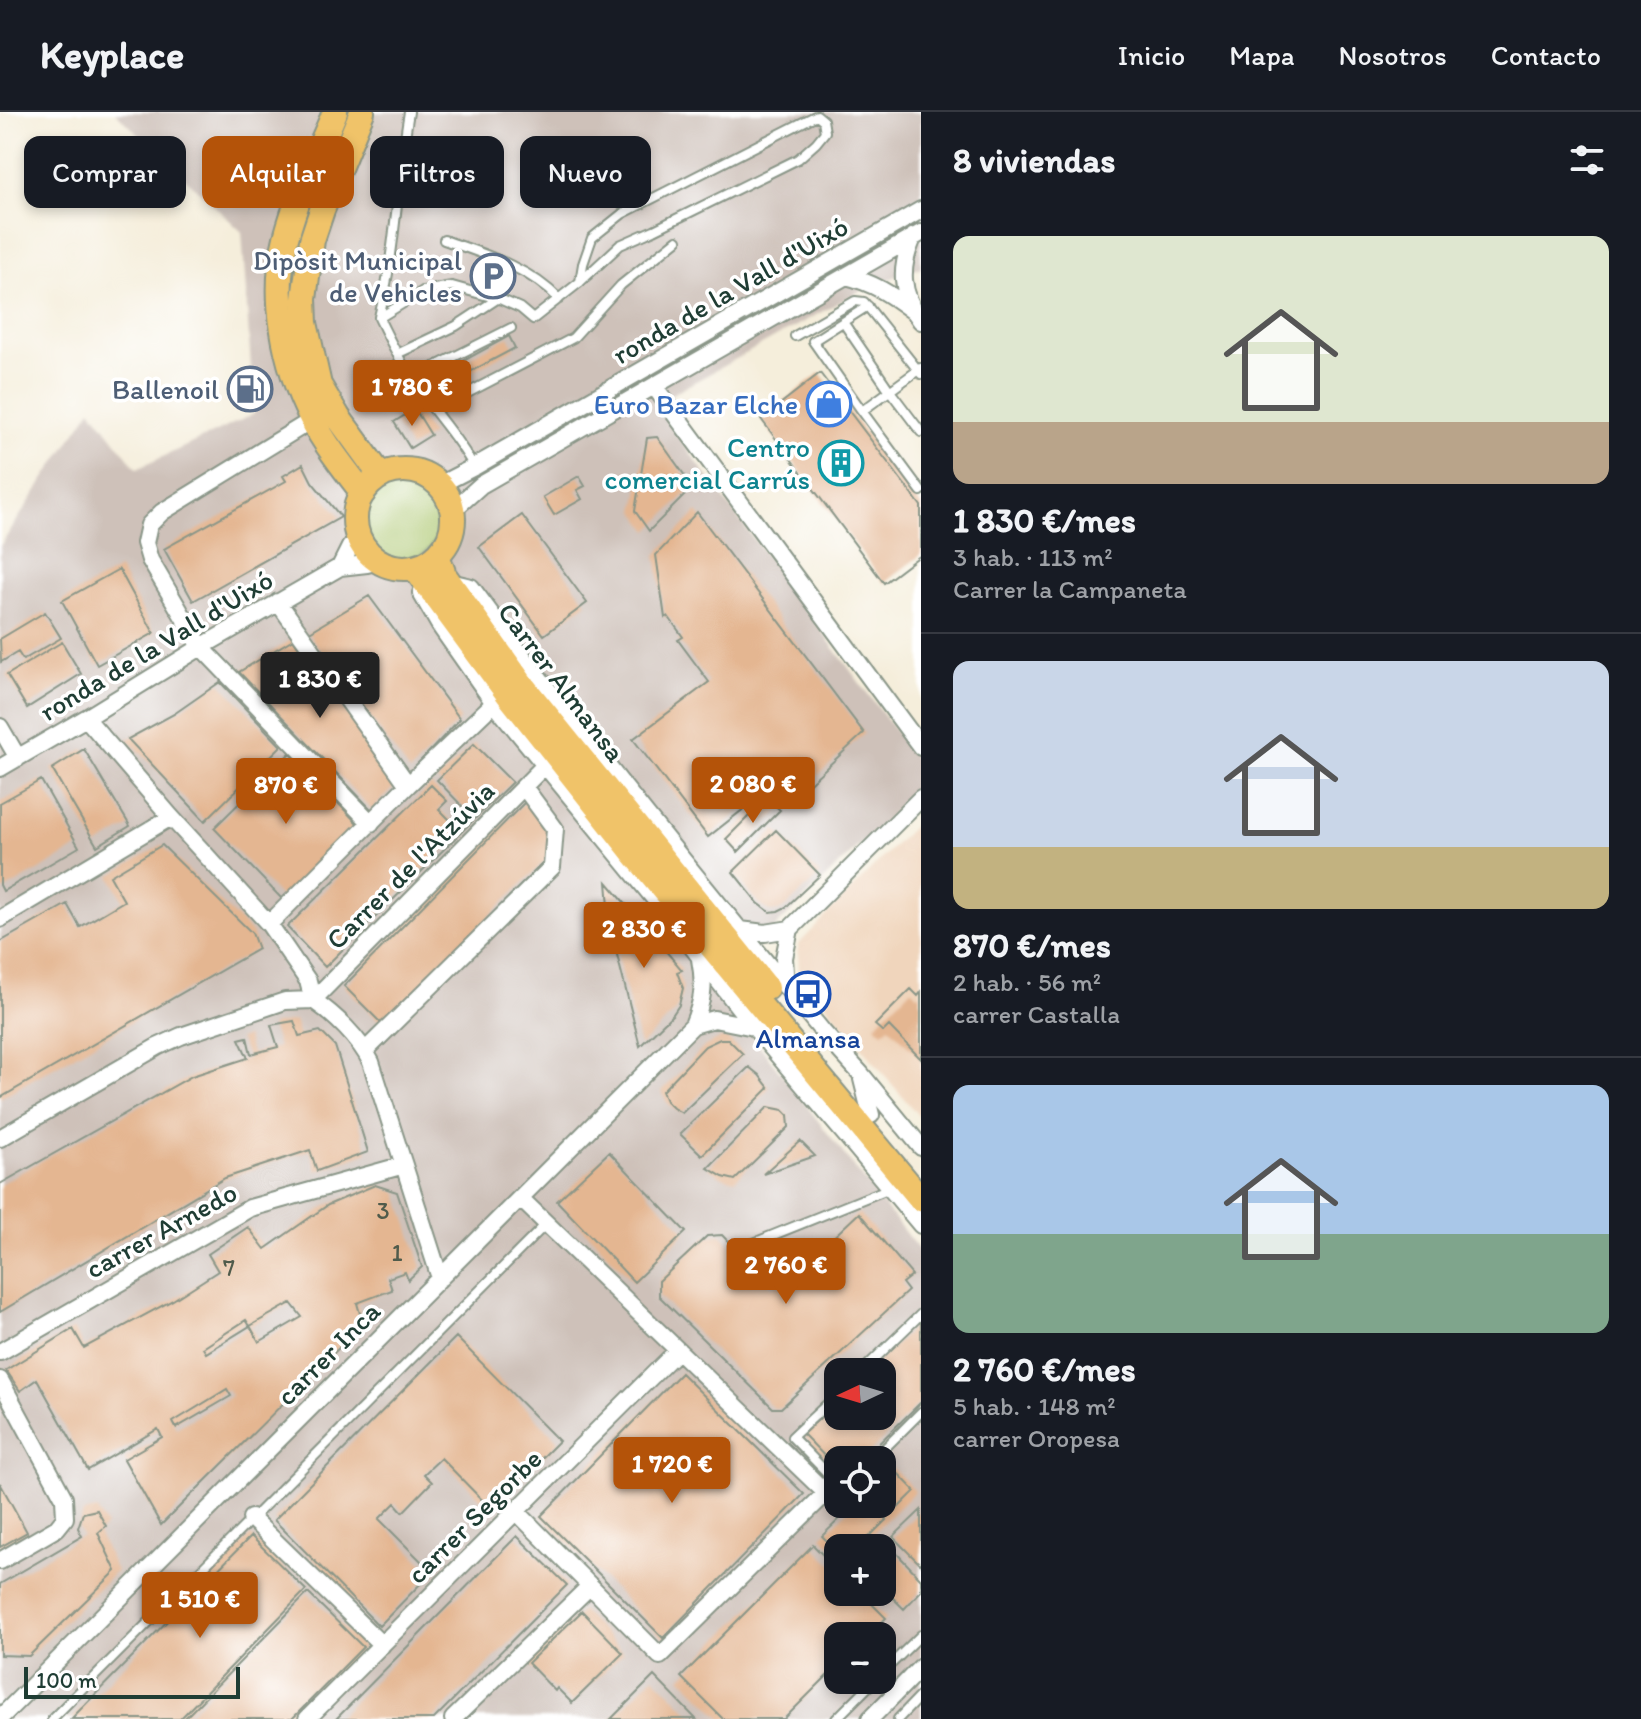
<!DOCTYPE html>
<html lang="es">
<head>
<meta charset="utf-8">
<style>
	body { margin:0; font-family:Itim,sans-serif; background:#242831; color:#f1f3f6; height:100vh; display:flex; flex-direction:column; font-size:30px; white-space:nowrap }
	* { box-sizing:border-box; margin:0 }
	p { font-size:26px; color:#9ea1a6 }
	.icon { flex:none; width:44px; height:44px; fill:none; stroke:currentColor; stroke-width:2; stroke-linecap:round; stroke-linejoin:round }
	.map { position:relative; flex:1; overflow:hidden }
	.panel { display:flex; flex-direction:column; background:#171b24; width:720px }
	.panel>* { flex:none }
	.banner { position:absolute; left:24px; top:24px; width:760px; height:72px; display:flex; gap:16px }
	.needle { width:52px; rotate:266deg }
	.tools { position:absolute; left:824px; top:1246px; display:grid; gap:16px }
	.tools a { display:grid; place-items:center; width:72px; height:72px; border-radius:16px; background:#171b24; box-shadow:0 4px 12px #0003; font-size:40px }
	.scale { position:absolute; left:24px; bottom:20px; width:216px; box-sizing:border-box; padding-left:8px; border:4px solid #1f3d34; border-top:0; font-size:22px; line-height:28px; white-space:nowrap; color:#1f3d34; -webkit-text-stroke:6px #fff; paint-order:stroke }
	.price { position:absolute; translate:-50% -68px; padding:0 18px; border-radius:8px; background:#b45309; color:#fff; font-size:26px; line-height:52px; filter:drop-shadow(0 2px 4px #0008) }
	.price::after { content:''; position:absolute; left:50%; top:48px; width:24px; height:18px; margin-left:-12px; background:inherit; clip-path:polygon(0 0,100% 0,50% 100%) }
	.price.on { background:#222; color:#fff }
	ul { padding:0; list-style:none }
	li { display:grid; align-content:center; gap:16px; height:424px; padding:0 32px }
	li+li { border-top:2px solid #363941 }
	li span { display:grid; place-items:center; height:248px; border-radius:16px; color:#555 }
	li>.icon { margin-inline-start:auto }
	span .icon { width:144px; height:144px; fill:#fffc; stroke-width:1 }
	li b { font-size:34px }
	h2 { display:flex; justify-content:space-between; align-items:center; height:96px; padding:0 32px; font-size:34px }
	.tag { padding:0 28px; border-radius:16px; background:#171b24; box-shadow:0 4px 12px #0003; font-size:28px; line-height:72px }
	.tag.on { background:#b45309; color:#fff }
	header { display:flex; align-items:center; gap:48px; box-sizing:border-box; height:112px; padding:0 40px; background:#171b24; border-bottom:2px solid #363941 }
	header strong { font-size:38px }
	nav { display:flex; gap:44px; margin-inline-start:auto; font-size:28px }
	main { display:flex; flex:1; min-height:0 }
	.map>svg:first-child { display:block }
	.built { fill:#f0d5bc }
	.industrial { fill:#cec1b9; fill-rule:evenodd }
	.green { fill:#abc66d; stroke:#658250; stroke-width:2 }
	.building { fill:#e4b691; fill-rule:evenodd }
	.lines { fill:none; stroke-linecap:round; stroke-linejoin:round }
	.lane-casing { stroke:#8a9688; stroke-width:12 }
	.street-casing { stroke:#8a9688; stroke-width:20 }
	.primary-casing { stroke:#8a9688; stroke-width:28 }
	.lane { stroke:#fff; stroke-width:8 }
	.street { stroke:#fff; stroke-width:16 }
	.primary { stroke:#f0c369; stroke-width:24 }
	.labels { text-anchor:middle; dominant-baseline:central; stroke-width:7; stroke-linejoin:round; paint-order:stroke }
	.number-label { font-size:24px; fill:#505b4b }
	.service-label { font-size:28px; fill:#4e5e75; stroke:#fff; text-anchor:end }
	.street-label { font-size:28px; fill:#1f3d34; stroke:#fff }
	.shop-label { font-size:28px; fill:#366cbe; stroke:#fff; text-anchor:end }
	.culture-label { font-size:28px; fill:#0d838f; stroke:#fff; text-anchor:end }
	.transit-label { font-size:28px; fill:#164399; stroke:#fff }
</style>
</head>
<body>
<header>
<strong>Keyplace</strong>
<nav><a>Inicio</a><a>Mapa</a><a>Nosotros</a><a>Contacto</a></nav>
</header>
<main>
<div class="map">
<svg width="921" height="1607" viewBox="0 0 921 1607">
	<rect width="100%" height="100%" fill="#fff"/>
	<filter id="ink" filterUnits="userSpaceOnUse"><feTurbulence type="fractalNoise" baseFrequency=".0125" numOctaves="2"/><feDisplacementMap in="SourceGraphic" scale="16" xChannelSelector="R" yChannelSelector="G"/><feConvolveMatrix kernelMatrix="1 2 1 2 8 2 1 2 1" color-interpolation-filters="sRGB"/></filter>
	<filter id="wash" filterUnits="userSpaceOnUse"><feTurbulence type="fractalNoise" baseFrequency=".006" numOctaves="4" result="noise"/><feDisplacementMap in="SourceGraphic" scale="32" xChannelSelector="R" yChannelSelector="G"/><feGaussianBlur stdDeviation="1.8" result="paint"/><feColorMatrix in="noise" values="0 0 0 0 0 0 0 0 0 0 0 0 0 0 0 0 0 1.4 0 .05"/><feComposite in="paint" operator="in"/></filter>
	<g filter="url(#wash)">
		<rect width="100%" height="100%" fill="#f5eedb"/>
		<path class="built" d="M921 706V1007L799 860 798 833Z"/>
		<path class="industrial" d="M115 0H921V155L865 176 654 292 921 654V673L714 875 921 1141V1607H0V434L91 297 137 357 254 302 242 120ZM838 1260H882V1304H838ZM838 1348H882V1392H838ZM838 1436H882V1480H838ZM838 1524H882V1568H838Z"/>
		<path class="green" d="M364 410a38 38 0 1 1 76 0a38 38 0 1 1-76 0Z"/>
		<g id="blocks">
			<path class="building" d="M509 224 515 236 436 278 430 267Z
				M820 261 921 394V443L884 471 761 307Z
				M243 263 264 283 257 290 236 271Z
				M415 297 431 323 410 336 394 310Z
				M657 325 693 375 649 419 635 399 647 326Z
				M303 352 312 370 341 405 193 489 164 437 286 369 283 364Z
				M579 364 585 374 577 378 582 387 554 403 543 385Z
				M697 400 864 621 800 680 783 666 708 725 633 627 709 570 678 528 683 525 668 504 665 506 656 443Z
				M522 403 587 491 544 523 479 435Z
				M119 457 154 521 97 553 62 489Z
				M369 484 460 607 410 660 308 521Z
				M45 500 61 526 23 548 18 540 1 550 0 527Z
				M293 527 398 671 372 698 239 560Z
				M62 530 81 562 27 596 7 563Z
				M220 570 281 634 205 709 128 627 174 602Z
				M474 632 512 670 325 855 287 815 431 673 447 689 439 697 453 711 466 698 437 668Z
				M84 637 130 714 97 734 52 657Z
				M290 641 358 712 282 787 214 716Z
				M41 668 79 735 3 779 0 773V691Z
				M767 686 780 698 738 740 726 727Z
				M525 690 548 719V746L382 912 344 874Z
				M776 718 820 763 786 795 778 799 770 800 758 791 733 760Z
				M162 733 252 821 258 837 0 986V830L67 792 80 815 124 789 110 764Z
				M607 770 682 858 677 860 683 876 679 893 673 902 640 934 611 819Z
				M911 877 918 884 921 880V947L889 914 883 920 875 913Z
				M294 909 299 924 320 919 335 934 368 1040 317 1059 310 1038 225 1066 0 1200V1072L192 964 248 946 239 927 247 925 251 942 278 935 271 913Z
				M720 927H728L743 942 682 1001 673 996 666 989 662 979 705 934Z
				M749 955 759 963 769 976 702 1043 680 1022Z
				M768 995 783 998 788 1003 789 1015 735 1068 723 1065 708 1056Z
				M800 1029 815 1044 763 1062Z
				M609 1040 686 1120 634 1170 557 1089Z
				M375 1073 397 1080 422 1155 408 1168 405 1160 388 1166 392 1178 357 1191 363 1212 161 1413 124 1347 162 1325 158 1317 88 1358 37 1267 20 1279 6 1258 73 1217 84 1236 173 1188 218 1159 208 1142 248 1115 265 1137 328 1093ZM291 1191 302 1205 259 1230 250 1214 206 1241 203 1236 246 1208 250 1214ZM227 1277 231 1284 176 1316 173 1310Z
				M859 1101 912 1163 902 1171 908 1179 781 1296H773L659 1184V1169L707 1124 722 1123 772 1175 789 1167Z
				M921 1208V1290L862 1348H838V1358L803 1322 838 1289V1304H882V1260H867Z
				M456 1225 559 1329 491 1397 441 1346 424 1362 432 1370 403 1400 395 1391 379 1407 432 1460 379 1514 274 1408Z
				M681 1261 804 1382 663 1526 541 1404Z
				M892 1355 915 1379 858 1436H838V1440L822 1424 855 1392H882V1365Z
				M0 1371 27 1420 0 1435Z
				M97 1398 106 1414 98 1421 116 1459 29 1544 0 1543V1472L82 1424 78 1416 83 1401Z
				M921 1398V1453L893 1425Z
				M251 1424 306 1478 180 1607H71Z
				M517 1424 567 1473 434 1607H336Z
				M887 1431 921 1467V1479L904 1497 882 1475V1435Z
				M813 1433 838 1458V1480H860L886 1506 868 1524H838V1553L784 1607H723L681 1565Z
				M308 1481 363 1535 292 1607H184Z
				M582 1499 623 1541 572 1591 557 1576 555 1579 528 1551Z
				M654 1564 696 1607H611Z"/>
		</g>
	</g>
	<g filter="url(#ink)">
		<use href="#blocks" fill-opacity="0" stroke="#8a9688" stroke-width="2"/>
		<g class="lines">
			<g class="lane-casing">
				<path id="lane" d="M444 128C484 142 529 155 559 187
					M379 205C396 138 397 68 409 0
					M843 210 890 279 921 320
					M795 224 855 189 864 190 921 262
					M397 242 456 214 497 187
					M921 256 862 299 921 379
					M412 266 511 216
					M435 298 573 226 621 173 677 128
					M862 299 813 229 868 194
					M474 355C458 325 434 301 415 272 401 251 390 229 379 206L423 179 452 174 502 188 520 196 533 207 580 170 620 133 654 118 798 47 816 31 825 20 823 8 817 3 622 102 592 126 583 152 580 170
					M746 1134 890 1076
					M861 1260 921 1202
					M838 1282 792 1325 838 1372
					M873 1348 921 1300
					M882 1561 921 1523
					M52 1607 546 1112
					M836 1607 875 1568
					M898 1607 921 1583"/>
			</g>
			<g class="street-casing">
				<path id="street" d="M914 124C899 155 900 181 921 209
					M846 164C874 171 890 182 913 199
					M654 274 921 635
					M312 308 162 400 149 413 145 431 150 448 201 535 371 711
					M439 373 474 355 921 98
					M452 399 481 373 921 121
					M340 455 350 435 360 428
					M450 470 471 475C583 628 703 773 823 920L861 962 921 1035
					M421 481 440 514 494 591 666 801 754 915 850 1028
					M278 490 408 673
					M86 606 171 705 269 812 308 869 313 888
					M0 615 18 646
					M0 656 86 606 201 535 340 455 367 452 379 449
					M0 807 171 705
					M269 812 408 673 494 591
					M790 817 921 686
					M740 818 765 821 790 817 784 846 786 875
					M700 847C705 873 703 889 693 913L714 907 754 915
					M313 888 544 654
					M365 939 552 755 555 717 524 675
					M862 967 871 1003
					M849 1020 850 1028 921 1113
					M0 1026 157 935 181 924 285 889 313 888C335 903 359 926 371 950L440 1166
					M0 1240 250 1096 404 1053
					M0 1268 64 1386 65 1406 57 1416 0 1449
					M516 1399 660 1544 826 1381 520 1086
					M251 1406 382 1533
					M0 1606 693 913
					M307 1607 678 1238
					M453 1607 590 1474
					M870 1607 921 1555"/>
			</g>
			<g class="primary-casing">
				<path id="primary" d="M335 0C318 41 297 83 286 126 271 184 284 252 311 305 323 330 346 359 363 381
					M362 0 322 98 312 128 304 187 305 211 319 273 338 305 381 364
					M355 407a49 49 0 1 1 98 0a49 49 0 1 1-98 0Z
					M437 443 444 463 523 574 767 876
					M414 455 510 585 632 739 921 1087"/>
			</g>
			<use href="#lane" class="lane"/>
			<use href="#street" class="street"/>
			<use href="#primary" class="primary"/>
		</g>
	</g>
	<defs>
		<g id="parking-ring" transform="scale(2.3)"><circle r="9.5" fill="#fff" stroke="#5c6f8a" stroke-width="1.5"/><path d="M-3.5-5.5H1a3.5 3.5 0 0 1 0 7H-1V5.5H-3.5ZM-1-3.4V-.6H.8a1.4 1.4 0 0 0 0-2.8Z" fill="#5c6f8a"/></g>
		<g id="fuel-ring" transform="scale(2.3)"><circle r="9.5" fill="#fff" stroke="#5c6f8a" stroke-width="1.5"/><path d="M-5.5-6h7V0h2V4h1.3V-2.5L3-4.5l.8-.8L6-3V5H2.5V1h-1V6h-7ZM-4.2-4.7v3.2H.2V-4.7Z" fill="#5c6f8a"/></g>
		<g id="shop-ring" transform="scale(2.3)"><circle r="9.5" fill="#fff" stroke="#3f7fe0" stroke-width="1.5"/><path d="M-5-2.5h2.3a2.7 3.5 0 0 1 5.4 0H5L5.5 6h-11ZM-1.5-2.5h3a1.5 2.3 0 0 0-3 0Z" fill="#3f7fe0"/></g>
		<g id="building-ring" transform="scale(2.3)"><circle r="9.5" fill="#fff" stroke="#0f9aa8" stroke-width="1.5"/><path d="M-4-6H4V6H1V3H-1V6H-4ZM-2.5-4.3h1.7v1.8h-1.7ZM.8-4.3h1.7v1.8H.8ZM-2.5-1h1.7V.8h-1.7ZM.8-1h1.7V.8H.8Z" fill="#0f9aa8"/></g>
		<g id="bus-ring" transform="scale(2.3)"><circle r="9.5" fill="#fff" stroke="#1a4fb4" stroke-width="1.5"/><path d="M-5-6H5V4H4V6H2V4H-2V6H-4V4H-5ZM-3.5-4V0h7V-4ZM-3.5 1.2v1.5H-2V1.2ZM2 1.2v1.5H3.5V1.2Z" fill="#1a4fb4"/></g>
	</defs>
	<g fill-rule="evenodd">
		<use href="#parking-ring" x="493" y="164"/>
		<use href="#fuel-ring" x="250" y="277"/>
		<use href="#shop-ring" x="829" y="292"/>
		<use href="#building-ring" x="841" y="351"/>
		<use href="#bus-ring" x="808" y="882"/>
	</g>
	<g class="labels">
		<g class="number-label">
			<text x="383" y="1098">3</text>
			<text x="397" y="1140">1</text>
			<text x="229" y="1155">7</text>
		</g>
		<g class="service-label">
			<text x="462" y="148">Dipòsit Municipal<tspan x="462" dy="32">de Vehicles</tspan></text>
			<text x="219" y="277">Ballenoil</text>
		</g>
		<g class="street-label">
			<text transform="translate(730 178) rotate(-30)">ronda de la Vall d'Uixó</text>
			<text transform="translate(156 533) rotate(-31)">ronda de la Vall d'Uixó</text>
			<text transform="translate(562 570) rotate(53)">Carrer Almansa</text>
			<text transform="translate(410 753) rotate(-45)">Carrer de l'Atzúvia</text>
			<text transform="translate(161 1118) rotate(-29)">carrer Arnedo</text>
			<text transform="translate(328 1241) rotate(-45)">carrer Inca</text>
			<text transform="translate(474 1404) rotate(-45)">carrer Segorbe</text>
		</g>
		<g class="shop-label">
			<text x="798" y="292">Euro Bazar Elche</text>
		</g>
		<g class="culture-label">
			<text x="810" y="335">Centro<tspan x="810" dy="32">comercial Carrús</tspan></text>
		</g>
		<g class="transit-label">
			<text x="808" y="926">Almansa</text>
		</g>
	</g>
</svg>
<div class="tools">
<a><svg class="needle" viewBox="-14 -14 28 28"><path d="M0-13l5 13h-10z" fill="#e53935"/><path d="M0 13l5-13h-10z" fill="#9ea1a6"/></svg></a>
<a><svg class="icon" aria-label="locate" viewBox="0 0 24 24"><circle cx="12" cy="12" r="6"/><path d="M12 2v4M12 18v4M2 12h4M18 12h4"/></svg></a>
<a>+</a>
<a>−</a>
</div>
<div class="scale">100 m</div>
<b class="price" style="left:412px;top:316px">1 780 €</b>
<b class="price on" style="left:320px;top:608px">1 830 €</b>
<b class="price" style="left:753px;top:713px">2 080 €</b>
<b class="price" style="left:286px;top:714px">870 €</b>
<b class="price" style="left:644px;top:858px">2 830 €</b>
<b class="price" style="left:786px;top:1194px">2 760 €</b>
<b class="price" style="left:672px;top:1393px">1 720 €</b>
<b class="price" style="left:200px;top:1528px">1 510 €</b>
<div class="banner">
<a class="tag">Comprar</a>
<a class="tag on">Alquilar</a>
<a class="tag">Filtros</a>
<a class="tag">Nuevo</a>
</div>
</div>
<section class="panel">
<h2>8 viviendas<svg class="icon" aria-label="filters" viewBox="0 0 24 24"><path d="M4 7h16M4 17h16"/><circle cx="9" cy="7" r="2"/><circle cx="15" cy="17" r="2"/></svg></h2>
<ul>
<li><span style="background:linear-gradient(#dfe7d0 75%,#b9a48a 0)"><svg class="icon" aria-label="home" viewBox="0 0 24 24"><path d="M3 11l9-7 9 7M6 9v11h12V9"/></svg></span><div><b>1 830 €/mes</b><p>3 hab. · 113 m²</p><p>Carrer la Campaneta</p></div></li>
<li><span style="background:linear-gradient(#c9d6e8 75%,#c2b280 0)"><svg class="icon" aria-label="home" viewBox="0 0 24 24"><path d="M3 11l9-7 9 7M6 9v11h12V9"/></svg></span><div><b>870 €/mes</b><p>2 hab. · 56 m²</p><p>carrer Castalla</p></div></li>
<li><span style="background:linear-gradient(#a9c7e8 60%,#7fa58c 0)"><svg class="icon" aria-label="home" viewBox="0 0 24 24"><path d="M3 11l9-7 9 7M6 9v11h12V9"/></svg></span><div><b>2 760 €/mes</b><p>5 hab. · 148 m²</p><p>carrer Oropesa</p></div></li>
</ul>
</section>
</main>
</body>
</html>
